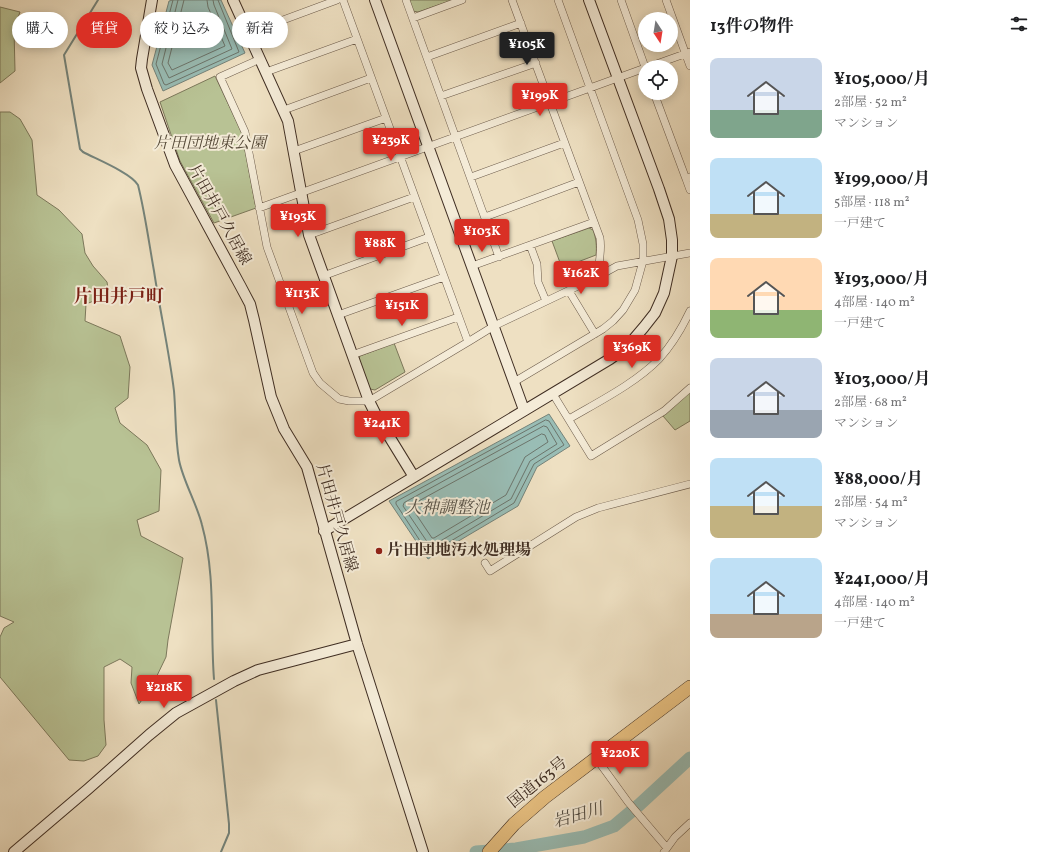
<!DOCTYPE html>
<html lang="ja">
<head>
<meta charset="utf-8">
<style>
	body { margin:0; font-family:Vollkorn,"Noto Serif JP",serif; background:#f2f2f2; color:#202124; height:100vh; display:flex; flex-direction:column; font-size:15px; white-space:nowrap }
	* { box-sizing:border-box; margin:0 }
	p { font-size:13px; color:#757577 }
	.icon { flex:none; width:22px; height:22px; fill:none; stroke:currentColor; stroke-width:2; stroke-linecap:round; stroke-linejoin:round }
	.map { position:relative; flex:1; overflow:hidden }
	.panel { display:flex; flex-direction:column; background:#fff; width:360px }
	.panel>* { flex:none }
	.banner { position:absolute; left:12px; top:12px; width:380px; height:36px; display:flex; gap:8px }
	.needle { width:26px; rotate:168deg }
	.fabs { position:absolute; left:638px; top:12px; display:grid; gap:8px }
	.fabs a { display:grid; place-items:center; width:40px; height:40px; border-radius:50%; background:#fff; box-shadow:0 2px 10px #0003; font-size:20px }
	.price { position:absolute; translate:-50% -34px; padding:0 9px; border-radius:4px; background:#d93025; color:#fff; font-size:13px; line-height:26px; filter:drop-shadow(0 1px 2px #0008) }
	.price::after { content:''; position:absolute; left:50%; top:24px; width:12px; height:9px; margin-left:-6px; background:inherit; clip-path:polygon(0 0,100% 0,50% 100%) }
	.price.on { background:#222; color:#fff }
	ul { padding:0; list-style:none }
	li { display:flex; align-items:center; gap:12px; height:100px; padding:0 20px }
	li span { display:grid; place-items:center; flex:none; width:112px; height:80px; border-radius:8px; color:#555 }
	li>.icon { margin-inline-start:auto }
	span .icon { width:48px; height:48px; fill:#fffc; stroke-width:1 }
	li b { font-size:17px }
	h2 { display:flex; justify-content:space-between; align-items:center; height:48px; padding:0 20px; font-size:17px }
	.chip { padding:0 14px; border-radius:18px; background:#fff; box-shadow:0 2px 10px #0003; font-size:14px; line-height:36px }
	.chip.on { background:#d93025; color:#fff }
	main { display:flex; flex:1; min-height:0 }
	.map>svg:first-child { display:block }
	.green { fill:#b8c294; stroke:#7c785b }
	.water { fill:#99bdb5; stroke:#75837a }
	.lines { fill:none; stroke-linecap:round; stroke-linejoin:round }
	.shore { stroke:#6c756c; stroke-width:1 }
	.stream { stroke:#75837a; stroke-width:2 }
	.river { stroke:#99bdb5; stroke-width:13 }
	.street-casing { stroke:#6b5a4a; stroke-width:8 }
	.secondary-casing { stroke:#3f2d22; stroke-width:12 }
	.highway-casing { stroke:#3f2d22; stroke-width:14 }
	.street { stroke:#f4ebd7; stroke-width:7 }
	.secondary { stroke:#f4ebd7; stroke-width:10 }
	.highway { stroke:#e7c081; stroke-width:13 }
	.poi-dot { fill:#8f2418; stroke:#f4ebd7; stroke-width:1.5 }
	.labels { text-anchor:middle; dominant-baseline:central; stroke-width:4; stroke-linejoin:round; paint-order:stroke }
	.park-label { font-size:16px; font-style:italic; fill:#574b39; stroke:#f4ebd7 }
	.street-label { font-size:16px; fill:#3f2d22; stroke:#f4ebd7 }
	.poi-label { font-size:16px; font-weight:bold; fill:#3f2d22; stroke:#f4ebd7; text-anchor:start }
	.water-label { font-size:17px; font-style:italic; fill:#565147; stroke:#f4ebd7 }
	.quarter-label { font-size:18px; font-weight:bold; fill:#7a1f14; stroke:#f4ebd7 }
</style>
</head>
<body>
<main>
<div class="map">
<svg width="690" height="852" viewBox="0 0 690 852">
	<rect width="100%" height="100%" fill="#eee0c2"/>
	<filter id="stains"><feTurbulence type="fractalNoise" baseFrequency=".005" numOctaves="4"/><feColorMatrix values="0 0 0 0 .2 0 0 0 0 .09 0 0 0 0 .02 0 0 0 .5 -.17"/></filter>
	<radialGradient id="worn" r=".72"><stop offset=".6" stop-color="#630" stop-opacity="0"/><stop offset="1" stop-color="#630" stop-opacity=".3"/></radialGradient>
	<path class="green" d="M409 0H453L418 12 413 11Z
		M0 7 20 12 14 29 15 71 0 83Z
		M215 76 242 133 256 208 214 223 180 161 160 102Z
		M0 112H10L20 119 32 140 37 195 59 210 82 234 85 253 93 266 107 282 109 295 86 304 85 321 120 336 130 367 128 398 115 408 120 423 147 445 161 470 159 511 137 520 141 536 183 558 168 640 166 657 152 686 139 704 131 683 132 667 120 659 104 667V720L106 745 98 756 84 761 69 760 0 677V637L4 628 14 622 0 616Z
		M589 228 593 230C596 238 597 246 596 255L562 268 552 241Z
		M394 343 405 372 375 390 370 389 358 359 360 356Z
		M690 392V421L675 430 663 416Z"/>
	<path class="water" d="M173 0H221L245 53 163 91 152 65 169 1Z
		M549 414 570 446 537 467 518 506 428 559 389 501Z"/>
	<g class="lines">
		<path class="shore" d="M173 0 156 64 164 84 166 85 239 52 218 0
			M178 0 162 64 169 78 232 49 214 5 213 0
			M184 0 168 63 172 70 225 46 208 7 207 0
			M546 420 549 421 564 445 534 464 514 503 431 553H428L396 504V502Z
			M544 426 547 427 557 444 530 461 511 499 432 546H430L403 506 404 503Z
			M542 434 545 435 548 442 525 457 506 495 434 538H432L412 508V505Z"/>
		<path class="stream" d="M98 0 64 55 80 149 83 152C96 159 131 173 138 185 145 213 149 243 154 271 160 311 169 351 174 391 176 414 175 437 179 460 183 481 197 504 202 525 216 576 210 628 214 679
			M216 700 229 824V833L221 852"/>
		<path class="river" d="M476 852 516 849 584 837 614 826 639 805 690 758"/>
		<g class="street-casing">
			<path id="street" d="M406 0 499 257
				M621 0 645 67
				M666 0 690 66
				M413 18 462 0
				M248 33 337 0
				M427 57 521 23
				M260 59 220 77 245 132 267 247 313 373 320 383 339 399 349 401H369L468 342 343 0
				M648 67 690 52
				M266 72 357 39
				M654 93 686 179 690 177
				M441 96 536 63
				M284 110 371 78
				M294 151 386 118
				M471 177 564 143
				M686 179 690 190
				M259 208 645 68
				M485 217 579 182
				M309 235 414 197
				M530 245 537 264 538 282 546 301
				M472 266 594 222
				M323 276 429 237
				M597 277 617 266 690 253
				M569 291 595 334
				M338 315 444 277
				M468 342 494 326 597 277C599 264 602 251 600 238L512 0
				M352 355 458 317
				M514 382 603 329 613 321 623 310 635 290 643 261V244L638 220 558 0
				M553 394 591 456 664 411 690 388
				M569 419C598 402 636 383 659 359 672 345 682 328 690 311
				M485 563 490 571 576 517 598 508 690 484
				M596 758 628 802 667 848
				M664 852 675 837 690 823"/>
		</g>
		<g class="secondary-casing">
			<path id="secondary" d="M152 0 142 59 141 68 147 89 175 165 241 287 250 304 254 320 271 397 284 429 307 467 357 644 423 852
				M233 0 288 121 309 235 369 401 376 415 414 477
				M375 0 524 410
				M324 531 610 359 627 347 644 327 655 313 664 293 672 256V240L669 219 659 189 589 0
				M14 852 88 789 149 735 176 713 234 681 258 670 357 644"/>
		</g>
		<g class="highway-casing">
			<path id="highway" d="M489 852 514 824 545 797 690 687"/>
		</g>
		<use href="#street" class="street"/>
		<use href="#secondary" class="secondary"/>
		<use href="#highway" class="highway"/>
	</g>
	<circle class="poi-dot" cx="379" cy="551" r="4"/>
	<g class="labels">
		<g class="park-label">
			<text x="210" y="144">片田団地東公園</text>
		</g>
		<g class="street-label">
			<text transform="translate(219 215) rotate(61)">片田井戸久居線</text>
			<text transform="translate(336 518) rotate(74)">片田井戸久居線</text>
			<text transform="translate(538 783) rotate(-39)">国道163号</text>
		</g>
		<g class="poi-label">
			<text x="387" y="551">片田団地汚水処理場</text>
		</g>
		<g class="water-label">
			<text x="447" y="508">大神調整池</text>
			<text transform="translate(578 816) rotate(-16)">岩田川</text>
		</g>
		<g class="quarter-label">
			<text x="119" y="297">片田井戸町</text>
		</g>
	</g>
	<rect width="100%" height="100%" filter="url(#stains)"/>
	<rect width="100%" height="100%" fill="url(#worn)"/>
</svg>
<div class="fabs">
<a><svg class="needle" viewBox="-14 -14 28 28"><path d="M0-13l5 13h-10z" fill="#e53935"/><path d="M0 13l5-13h-10z" fill="#757577"/></svg></a>
<a><svg class="icon" aria-label="locate" viewBox="0 0 24 24"><circle cx="12" cy="12" r="6"/><path d="M12 2v4M12 18v4M2 12h4M18 12h4"/></svg></a>
</div>
<b class="price on" style="left:527px;top:66px">¥105K</b>
<b class="price" style="left:540px;top:117px">¥199K</b>
<b class="price" style="left:391px;top:162px">¥239K</b>
<b class="price" style="left:298px;top:238px">¥193K</b>
<b class="price" style="left:482px;top:253px">¥103K</b>
<b class="price" style="left:380px;top:265px">¥88K</b>
<b class="price" style="left:581px;top:295px">¥162K</b>
<b class="price" style="left:302px;top:315px">¥113K</b>
<b class="price" style="left:402px;top:327px">¥151K</b>
<b class="price" style="left:632px;top:369px">¥369K</b>
<b class="price" style="left:382px;top:445px">¥241K</b>
<b class="price" style="left:164px;top:709px">¥218K</b>
<b class="price" style="left:620px;top:775px">¥220K</b>
<div class="banner">
<a class="chip">購入</a>
<a class="chip on">賃貸</a>
<a class="chip">絞り込み</a>
<a class="chip">新着</a>
</div>
</div>
<section class="panel">
<h2>13件の物件<svg class="icon" aria-label="filters" viewBox="0 0 24 24"><path d="M4 7h16M4 17h16"/><circle cx="9" cy="7" r="2"/><circle cx="15" cy="17" r="2"/></svg></h2>
<ul>
<li><span style="background:linear-gradient(#c9d6e8 65%,#7fa58c 0)"><svg class="icon" aria-label="home" viewBox="0 0 24 24"><path d="M3 11l9-7 9 7M6 9v11h12V9"/></svg></span><div><b>¥105,000/月</b><p>2部屋 · 52 m²</p><p>マンション</p></div></li>
<li><span style="background:linear-gradient(#bfe0f5 70%,#c2b280 0)"><svg class="icon" aria-label="home" viewBox="0 0 24 24"><path d="M3 11l9-7 9 7M6 9v11h12V9"/></svg></span><div><b>¥199,000/月</b><p>5部屋 · 118 m²</p><p>一戸建て</p></div></li>
<li><span style="background:linear-gradient(#ffd9b3 65%,#8fb573 0)"><svg class="icon" aria-label="home" viewBox="0 0 24 24"><path d="M3 11l9-7 9 7M6 9v11h12V9"/></svg></span><div><b>¥193,000/月</b><p>4部屋 · 140 m²</p><p>一戸建て</p></div></li>
<li><span style="background:linear-gradient(#c9d6e8 65%,#9aa5b1 0)"><svg class="icon" aria-label="home" viewBox="0 0 24 24"><path d="M3 11l9-7 9 7M6 9v11h12V9"/></svg></span><div><b>¥103,000/月</b><p>2部屋 · 68 m²</p><p>マンション</p></div></li>
<li><span style="background:linear-gradient(#bfe0f5 60%,#c2b280 0)"><svg class="icon" aria-label="home" viewBox="0 0 24 24"><path d="M3 11l9-7 9 7M6 9v11h12V9"/></svg></span><div><b>¥88,000/月</b><p>2部屋 · 54 m²</p><p>マンション</p></div></li>
<li><span style="background:linear-gradient(#bfe0f5 70%,#b9a48a 0)"><svg class="icon" aria-label="home" viewBox="0 0 24 24"><path d="M3 11l9-7 9 7M6 9v11h12V9"/></svg></span><div><b>¥241,000/月</b><p>4部屋 · 140 m²</p><p>一戸建て</p></div></li>
</ul>
</section>
</main>
</body>
</html>
